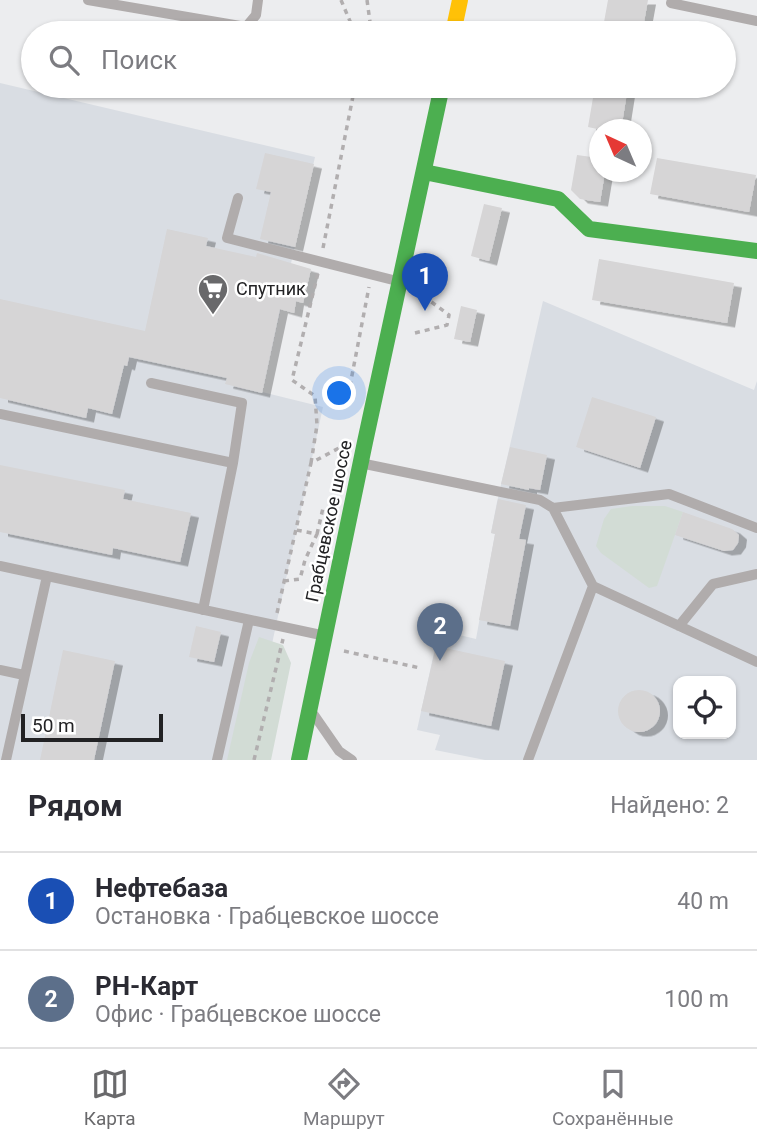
<!DOCTYPE html>
<html lang="ru">
<meta charset="utf-8">
<style>
:root{--surface:#fff;--page:#f2f2f3;--text:#2b2b33;--muted:#7c7c81;--line:#e1e1e2;--accent:#69696b}
body{margin:0;font-family:Roboto,sans-serif;background:var(--page);color:var(--text)}
.controls{position:absolute;right:21px;bottom:21px;display:grid;overflow:hidden;border-radius:14px;box-shadow:0 2px 5px #0004}
.controls button{width:63px;height:63px;display:grid;place-items:center;padding:0;border:0;border-bottom:2px solid var(--line);background:var(--surface);color:var(--text);font:35px sans-serif}
.compass{position:absolute;left:589px;top:119px;width:63px;height:63px;border-radius:50%;background:var(--surface);box-shadow:0 2px 5px #0004;rotate:316deg}
.scale{position:absolute;left:21px;bottom:18px;width:142px;box-sizing:border-box;padding-left:7px;border:4px solid #222224;border-top:0;font-size:19px;line-height:24px;white-space:nowrap;color:#222224;-webkit-text-stroke:5px #fff;paint-order:stroke}
.you{position:absolute;left:340px;top:394px;width:24px;height:24px;margin:-18px;border:5px solid #fff;border-radius:50%;background:#1a73e8;box-shadow:0 0 0 10px #1a73e833}
.badge{display:grid;place-items:center;width:46px;height:46px;border-radius:50%;background:var(--accent);color:#fff;font-size:23px;font-weight:700}
.pin{position:absolute;translate:-50% -58px;filter:drop-shadow(0 2px 4px #0008)}
.pin::after{content:'';position:absolute;top:37px;width:24px;height:21px;background:inherit;clip-path:polygon(0 0,100% 0,50% 100%)}
.list{margin:0;padding:0;list-style:none}
h2{display:flex;justify-content:space-between;align-items:center;height:91px;margin:0;padding:0 28px;font-size:30px}
h2 small{font-size:23px;font-weight:400;color:var(--muted)}
.list li{display:grid;grid-template-columns:46px 1fr auto;gap:21px;align-items:center;box-sizing:border-box;height:98px;padding:0 28px;border-top:2px solid var(--line)}
.list b{display:block;font-size:26px;white-space:nowrap}
.list p{margin:0;font-size:23px;white-space:nowrap;color:var(--muted)}
.list em{font-size:23px;font-style:normal;color:var(--muted)}
.icon{flex:none;width:38px;height:38px;fill:none;stroke:currentColor;stroke-width:2;stroke-linecap:round;stroke-linejoin:round}
.map{position:relative;flex:none;width:757px;height:760px;overflow:hidden}
.search{position:absolute;background:var(--surface);box-shadow:0 2px 5px #0004;left:21px;right:21px;top:21px;height:77px;display:flex;align-items:center;gap:18px;box-sizing:border-box;padding:0 24px;border-radius:38px;color:var(--muted);font-size:26px}
.sheet{height:287px;background:var(--surface)}
nav{display:flex;justify-content:space-around;align-items:center;box-sizing:border-box;height:98px;border-top:2px solid var(--line);background:var(--surface);font-size:19px;color:var(--muted)}
nav a{display:grid;justify-items:center;gap:4px}
nav .on{color:var(--accent)}
.map>svg:first-child{display:block}
.built{fill:#d9dde3;fill-rule:evenodd}
.green{fill:#d2dcd5}
.building{fill:#d6d5d6;filter:url(#shadow)}
.lines{fill:none;stroke-linecap:round;stroke-linejoin:round}
.path{stroke:#b1aeaf;stroke-width:3.5;stroke-dasharray:5 5;stroke-linecap:butt}
.lane{stroke:#b0acac;stroke-width:10}
.fast{stroke:#4caf50;stroke-width:16}
.slow{stroke:#ffc107;stroke-width:16}
.labels{text-anchor:middle;stroke-width:5;stroke-linejoin:round;paint-order:stroke}
.poi-label{font-size:18px;fill:#222224;stroke:#fff;text-anchor:start}
.street-label{font-size:18px;fill:#222224;stroke:#fff}
</style>
<div class="map">
<svg width="757" height="760" viewBox="0 0 757 760">
<defs>
<filter id="shadow"><feDropShadow dx="8" dy="4.5" stdDeviation="0" flood-color="#0004"/></filter>
</defs>
<rect width="100%" height="100%" fill="#ecedef"/>
<path class="built" d="M0,83L315,157L262,392L323,407L247,760H0Z
M543,301L754,390L757,381V760H485L435,750L440,735L417,730L439,630L476,639L495,534L491,533L497,502ZM678,681H731V734H678Z"/>
<path class="green" d="M632,506H665L683,512L657,586L649,588L601,553L596,546L604,519L611,509Z
M259,637L283,645L291,663L271,760H227L249,663Z"/>
<path class="building" d="M608,0H648L642,33H602Z
M595,86H628L621,130H602L588,127Z
M265,153L314,164L295,247L260,239L271,192L256,189Z
M577,155L599,158V172H605L600,202L580,199L571,190Z
M657,158L756,175L749,212L650,194Z
M484,204L502,208L489,261L471,256Z
M167,229L208,238L206,246L256,257L257,253L311,269L303,303L296,301L294,313L280,309L262,393L225,384L227,378L129,357L127,366L124,365L112,414L88,408L86,418L0,398V299L145,331Z
M599,259L734,283L727,323L592,300Z
M461,306L477,310L470,342L454,339Z
M592,397L656,417L640,468L576,447Z
M510,447L547,455L540,490L529,488V490L501,484Z
M0,465L125,490L123,499L191,513L180,562L113,548L112,555L0,532Z
M498,499L526,505L519,539L526,540L510,626L479,620L495,534L491,533Z
M683,512L732,529L739,535L738,543L733,550L724,551L675,535Z
M196,626L221,632L214,662L189,657Z
M436,646L505,661L491,726L421,711Z
M63,650L115,661L94,760H40Z
M618 711a21 21 0 1 1 42 0a21 21 0 1 1-42 0Z"/>
<g class="lines">
<path class="path" d="M341,0L355,33
M367,0L370,22L367,33
M267,24L293,29L309,26L338,33
M323,248L355,86
M415,333L447,325L449,315L422,295
M348,396L369,287
M311,463L317,425L315,396L292,380L318,273
M317,534L323,508
M284,581L300,579L305,560L317,534L296,530
M277,613L311,463L339,448
M344,651L420,668
M254,760L283,639"/>
<path class="lane" d="M88,0L246,27L256,15L258,0
M672,0L671,3L757,21
M238,198L227,238L397,281
M151,383L242,403L233,463L203,610
M0,414L233,463
M365,464L540,500L553,508L593,586L757,662
M553,508L669,494L757,528
M0,566L321,635
M679,626L713,584L757,574
M0,670L24,675
M314,715L339,751L352,760
M6,760L47,576
M217,760L249,620
M528,760L593,586"/>
<path class="fast" d="M424,172L558,199L589,229L757,251
M299,760L365,442L442,86"/>
<path class="slow" d="M453,33L460,0"/>
</g>
<defs>
<g id="supermarket-pin" transform="scale(1.575)"><path d="M0 17L-7.5 6A9.5 9.5 0 1 1 7.5 6Z" fill="#69696b" stroke="#fff"/><path d="M-6-5.5h2.5l.6 2H6L4.5 2H-2.5L-4.4-4H-6ZM-1.5 3.2a1.3 1.3 0 1 0 .1 0ZM3 3.2a1.3 1.3 0 1 0 .1 0Z" fill="#fff"/></g>
</defs>
<g fill-rule="evenodd">
<use href="#supermarket-pin" x="213" y="289"/>
</g>
<g class="labels">
<g class="poi-label">
<text x="236" y="295">Спутник</text>
</g>
<g class="street-label">
<text transform="translate(329 521) rotate(-78)" y="6">Грабцевское шоссе</text>
</g>
</g>
</svg>
<div class="controls">
<button><svg class="icon" aria-label="locate" viewBox="0 0 24 24"><circle cx="12" cy="12" r="6"/><path d="M12 2v4M12 18v4M2 12h4M18 12h4"/></svg></button>
</div>
<svg class="compass" viewBox="-18 -18 36 36"><path d="M0-13l5 13h-10z" fill="#e53935"/><path d="M0 13l5-13h-10z" fill="#7c7c81"/></svg>
<div class="scale">50 m</div>
<div class="you"></div>
<div class="pin badge" style="left:425px;top:311px;background:#1a4fb4">1</div>
<div class="pin badge" style="left:440px;top:661px;background:#5c6f8a">2</div>
<div class="search"><svg class="icon" aria-label="search" viewBox="0 0 24 24"><circle cx="10" cy="10" r="6"/><path d="M15 15l6 6"/></svg>Поиск</div>
</div>
<section class="sheet">
<h2>Рядом<small>Найдено: 2</small></h2>
<ul class="list">
<li><span class="badge" style="background:#1a4fb4">1</span><div><b>Нефтебаза</b><p>Остановка · Грабцевское шоссе</p></div><em>40 m</em></li>
<li><span class="badge" style="background:#5c6f8a">2</span><div><b>РН-Карт</b><p>Офис · Грабцевское шоссе</p></div><em>100 m</em></li>
</ul>
</section>
<nav>
<a class="on"><svg class="icon" aria-label="map" viewBox="0 0 24 24"><path d="M3 6l6-2 6 2 6-2v14l-6 2-6-2-6 2zM9 4v14M15 6v14"/></svg>Карта</a>
<a><svg class="icon" aria-label="directions" viewBox="0 0 24 24"><path d="M12 3l9 9-9 9-9-9zM9 14v-3h6M13 9l2 2-2 2"/></svg>Маршрут</a>
<a><svg class="icon" aria-label="saved" viewBox="0 0 24 24"><path d="M7 4h10v16l-5-4-5 4z"/></svg>Сохранённые</a>
</nav>
